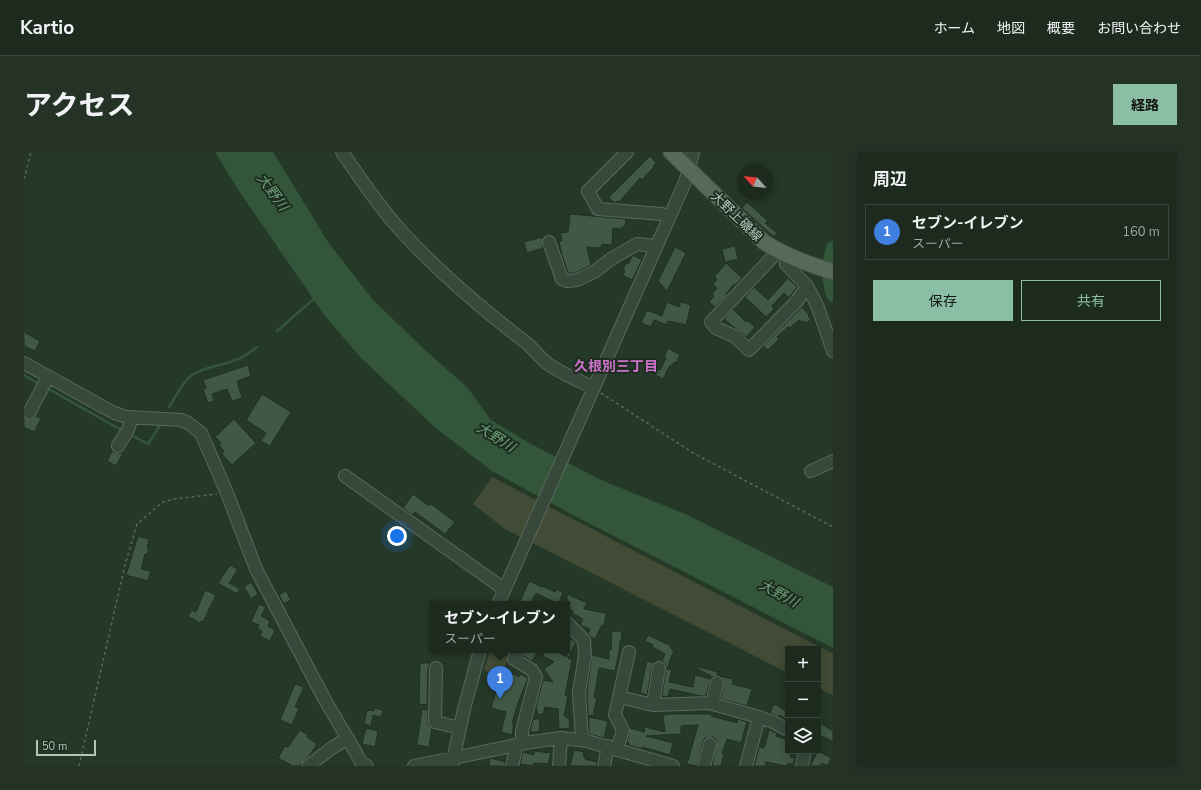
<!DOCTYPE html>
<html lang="ja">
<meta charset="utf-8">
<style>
:root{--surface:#1c2b1e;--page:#253327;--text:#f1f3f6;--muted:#a0a7a4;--line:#3a473c;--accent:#8abfa5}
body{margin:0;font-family:"Nunito Sans","Noto Sans JP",sans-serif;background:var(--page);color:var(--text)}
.controls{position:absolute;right:12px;bottom:12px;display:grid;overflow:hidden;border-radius:0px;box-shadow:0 2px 10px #0003}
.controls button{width:36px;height:36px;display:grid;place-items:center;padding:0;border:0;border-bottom:1px solid var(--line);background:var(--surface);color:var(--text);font:20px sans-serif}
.compass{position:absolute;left:713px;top:12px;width:36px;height:36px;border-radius:50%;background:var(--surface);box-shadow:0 2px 10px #0003;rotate:297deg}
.scale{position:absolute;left:12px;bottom:10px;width:60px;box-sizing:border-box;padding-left:4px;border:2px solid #b3c5b8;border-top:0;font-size:11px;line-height:14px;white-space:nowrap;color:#b3c5b8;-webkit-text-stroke:3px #1d2e21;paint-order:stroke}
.you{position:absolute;left:373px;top:384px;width:14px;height:14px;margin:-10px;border:3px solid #fff;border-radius:50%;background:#1a73e8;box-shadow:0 0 0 6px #1a73e833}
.badge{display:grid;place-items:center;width:26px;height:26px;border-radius:50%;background:var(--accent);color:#fff;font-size:13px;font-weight:700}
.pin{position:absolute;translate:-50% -33px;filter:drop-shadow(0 1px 2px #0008)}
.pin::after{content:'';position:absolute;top:21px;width:14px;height:12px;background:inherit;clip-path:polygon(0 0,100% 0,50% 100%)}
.popup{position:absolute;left:406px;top:449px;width:140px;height:52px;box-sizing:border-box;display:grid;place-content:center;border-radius:0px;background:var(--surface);filter:drop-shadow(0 1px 3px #0005);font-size:13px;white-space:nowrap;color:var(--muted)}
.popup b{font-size:15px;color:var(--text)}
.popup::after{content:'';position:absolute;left:50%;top:100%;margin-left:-8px;border:8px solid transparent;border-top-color:var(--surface)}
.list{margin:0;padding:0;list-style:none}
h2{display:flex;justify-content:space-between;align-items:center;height:52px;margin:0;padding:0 16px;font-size:17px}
h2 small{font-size:13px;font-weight:400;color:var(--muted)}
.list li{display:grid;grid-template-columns:26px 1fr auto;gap:12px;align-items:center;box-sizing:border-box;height:56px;margin:0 8px 8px;padding:0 8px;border:1px solid var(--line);border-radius:0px}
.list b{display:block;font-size:15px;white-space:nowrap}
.list p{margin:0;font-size:13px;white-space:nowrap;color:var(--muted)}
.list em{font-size:13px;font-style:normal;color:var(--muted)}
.actions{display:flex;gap:8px;padding:12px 16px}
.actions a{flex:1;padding:9px 0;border:1px solid var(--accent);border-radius:0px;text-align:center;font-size:14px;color:var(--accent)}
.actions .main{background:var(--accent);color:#111}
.icon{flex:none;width:22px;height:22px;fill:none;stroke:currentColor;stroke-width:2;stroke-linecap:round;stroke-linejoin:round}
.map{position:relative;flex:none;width:809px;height:614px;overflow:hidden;border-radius:0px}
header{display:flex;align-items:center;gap:24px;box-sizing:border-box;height:56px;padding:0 20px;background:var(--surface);border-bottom:1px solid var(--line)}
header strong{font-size:19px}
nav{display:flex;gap:22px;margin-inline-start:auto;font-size:14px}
.intro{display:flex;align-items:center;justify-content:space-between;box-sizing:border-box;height:96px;padding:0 24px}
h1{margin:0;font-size:28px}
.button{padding:10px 18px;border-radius:0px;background:var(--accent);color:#111;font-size:14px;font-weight:700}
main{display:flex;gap:24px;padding:0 24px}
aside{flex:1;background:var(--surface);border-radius:0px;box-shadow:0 2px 10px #0003}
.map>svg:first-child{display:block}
.green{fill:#414b35}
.water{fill:#33563a}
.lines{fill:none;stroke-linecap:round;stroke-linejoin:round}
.stream{stroke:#33563a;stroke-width:2.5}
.river{stroke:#33563a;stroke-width:14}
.building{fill:#415846;stroke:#1f3023}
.minor-casing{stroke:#586a5d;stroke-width:14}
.major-casing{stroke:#445548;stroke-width:17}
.path{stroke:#596755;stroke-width:1.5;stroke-dasharray:3 3;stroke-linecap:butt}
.minor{stroke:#38493c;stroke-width:12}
.major{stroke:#56695a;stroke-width:15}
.labels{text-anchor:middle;stroke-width:4;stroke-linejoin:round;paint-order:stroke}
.street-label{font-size:13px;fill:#b3c5b8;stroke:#1d2e21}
.water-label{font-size:14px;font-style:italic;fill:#70a179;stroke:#1d2e21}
.neighbourhood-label{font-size:14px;font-weight:bold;fill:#cc71c8;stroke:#1d2e21}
</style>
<header>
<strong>Kartio</strong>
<nav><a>ホーム</a><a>地図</a><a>概要</a><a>お問い合わせ</a></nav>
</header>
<div class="intro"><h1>アクセス</h1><a class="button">経路</a></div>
<main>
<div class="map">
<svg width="809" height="614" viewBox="0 0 809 614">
<rect width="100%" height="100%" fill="#253928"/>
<path class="green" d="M468,325L809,502V543L794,536V497H764V521L481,377L449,352Z
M466,498L485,506L475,526L460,518Z"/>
<path class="water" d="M191,0H249L304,90L349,148L402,199L443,235L467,268L507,292L577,328L661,362L809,435V496L547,362L468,319L413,277L337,206L301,164L215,39Z"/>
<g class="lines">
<path class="stream" d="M253,179L292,145
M0,223L15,232
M21,235L99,279
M145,255C152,245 158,230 168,223C180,215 196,214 209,209C219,206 225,201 233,195
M105,282L124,292L136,273"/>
<path class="river" d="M809,96C804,113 804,126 809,143"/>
</g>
<path class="building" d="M626,4L632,11L629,14L630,15L618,28L616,26L595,50L594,49L590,51L585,45Z
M723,50L744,69L741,71L753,81L750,85L718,56Z
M546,62L602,67L601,75H598V77L589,76L588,93L578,92L577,96L563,95L567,113L551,121H544L538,103L535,89H538L536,81L544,80Z
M518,85L519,96L503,101L500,90Z
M711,94L714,107L701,110L698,97Z
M651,95L662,101L643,139L634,129Z
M609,103L618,108L608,128L599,123L601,119L599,118L602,111L604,112Z
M702,111L718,126L711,133L710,132L702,142L703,143L691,155L685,150L690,144L688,142L693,136L689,132L693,127L690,125Z
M764,126L773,135L765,146L760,141L748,154L750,157L742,165L721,145L730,135L744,148Z
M643,150L655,155L657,150L667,153L662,173L644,169L643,173L630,168L627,175L617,171L623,158L638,164Z
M778,155L785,163L784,164L787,167L782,171L780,169L778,170L775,168L766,176L764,175L753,185L755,187L744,198L739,194Z
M709,157L722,170L723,168L731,175L722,185L700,167Z
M0,180L16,189L11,199L0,194Z
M644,196L656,203L652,211L650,210L648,214L646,213L639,227L628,221L631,216L636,218L642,206L640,205Z
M224,213L227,224L213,229L218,246L208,249L203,237L188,242L190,249L184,251L179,237L182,236L179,228Z
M238,242L267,260L246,294L237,289L242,281L222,268Z
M12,264L17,267L10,280L0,275V266L6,268Z
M210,267L232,291L208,313L198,302L200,299L195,293L197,291L191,285Z
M88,299L93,301H99L92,314L83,309Z
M389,342L405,354L407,352L431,370L421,382L391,360L389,363L379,356Z
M114,384L125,387L123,396H125L123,403L121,402L117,417L127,419L124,429L102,423Z
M206,413L214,417L205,431L216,437L213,442L194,431Z
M505,429L518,435L519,434L531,440L532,437L539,441L534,452L512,441L506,452H495Z
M227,430L234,442L227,447L220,435Z
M181,438L192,443L179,470L177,469L176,471L164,464L168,458L172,460Z
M262,439L267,448L260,452L255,443Z
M543,442L563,451L560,457L582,461L580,474L578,473L571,487L566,484L564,481L566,477L556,473L559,467L548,461L549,459L543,456Z
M235,452L242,455L237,464L246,469L244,474L251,478L246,489L236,484L238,479L233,476L235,473L227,470Z
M588,479H598L597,489H596L595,500L591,519L575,516L570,546H573L569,564L564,563L563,540L568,503L585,507V498H587Z
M624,483L647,494L646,496L650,498L643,517L648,518L645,530L669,535L671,523L687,527L682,544H677L646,537L644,545L638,544L642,517V513L638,509L641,502L628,495L629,493L621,489Z
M543,485L552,490L544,506L548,508L541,543L544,544L540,564H542V566H545L546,576L535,577L534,557L521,555L519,562L514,563L512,554L519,528L529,530L520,517L530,510L519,504L522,498H529L543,505Z
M503,498H509L513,500L508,509L500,504Z
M623,509L630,511L628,515L623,543L616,541Z
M396,511H406L404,516L403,553L395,552Z
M675,515L694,520L693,524L689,525L674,517Z
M481,518L495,525L496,522L504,526L493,554L488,572H490L488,583L477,580L482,560L467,556L475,530Z
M695,524L709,527L708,532L728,537L723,554L697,547L700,529L698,526Z
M271,532L280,535L271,555L275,556L268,573L256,568Z
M750,552L764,560V568L755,563V565L746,561Z
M351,556L359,558L357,565L349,563L347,574L340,572L343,558L350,559Z
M398,557L404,558V573L408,577L405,595L393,593Z
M647,562H687V564L713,571L714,567L723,570L717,591L703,587L698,602H700L697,614H688L693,590L691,586L688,585L681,586L679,590L673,614L663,612L674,573L657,574V582L622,584L649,591L646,603L618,595V597L605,593L606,592L603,591L606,576L620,580L621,575L641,580L639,563Z
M565,565L584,569L580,586L565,582Z
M509,567H516L515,580H506Z
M794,570L809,579V590L794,582Z
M342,576L354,579L351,595L338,592Z
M276,578L284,583L283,585L293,592L285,604L277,612L274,614H269L254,606L261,594L264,595Z
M745,578L753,581L752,584L764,588V599H768L766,605L771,606L769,613L764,611L763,614H762L742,610L741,614H730L735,595L740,596V594H741Z
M550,598L560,600L559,604L561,605V607L573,610V614H546Z
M510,599L527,601L524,612L510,611L509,614L496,612L499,600L510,603Z
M794,599L807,606L803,614L798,611L796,614H786Z
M466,606L481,610V614H465Z"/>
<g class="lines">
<g class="minor-casing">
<path id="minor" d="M318,0C337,27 357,58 380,82C416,121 458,157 500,189C509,196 515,205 524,212C537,221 555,229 570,236
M603,0L564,39L574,57L638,62L645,65
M525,90L538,127L543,129L553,128L570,120L587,107L613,92L632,94
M754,99L687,170L692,176L710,184L725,198L773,149L783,134
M765,104L762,112L783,134L793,153L809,199
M0,211L90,261L103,265L157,268L164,271L177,281L203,341L232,417L301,548L331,599L337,610L343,614
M5,261L24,225
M94,294L104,278L108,265
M787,319L809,309
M321,324L480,437
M474,452L661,30L665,18L669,0
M543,471L560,488L561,504L555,540L558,588
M495,498L490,507L508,518L512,525L498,579V592
M412,516L411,570L436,576
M595,545L629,553L685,551L735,565L749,570L764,578
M688,552L693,531
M629,553L635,516
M593,597L599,578L591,563L605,500
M428,613L440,557L456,498
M284,614L308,596L324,586
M390,614L507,590L537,586L563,589L649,614
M488,614L493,593
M535,614L537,586
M580,614L584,594
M680,614L686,592
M722,614L735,565
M778,614L781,599"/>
</g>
<g class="major-casing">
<path id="major" d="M647,0L740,90C761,104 785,112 809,120"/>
</g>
<path class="path" d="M0,27L7,0
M577,241L669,301L809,375
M55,614L101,413L113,372L139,350L150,347L193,342"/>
<use href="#minor" class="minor"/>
<use href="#major" class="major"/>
</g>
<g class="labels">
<g class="street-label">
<text transform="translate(713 64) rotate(44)" y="5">大野上磯線</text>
</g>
<g class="water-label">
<text transform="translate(249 40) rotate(54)" y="5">大野川</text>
<text transform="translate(472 285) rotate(32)" y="5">大野川</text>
<text transform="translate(755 441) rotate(28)" y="5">大野川</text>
</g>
<g class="neighbourhood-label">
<text x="592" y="219">久根別三丁目</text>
</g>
</g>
</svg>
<div class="controls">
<button>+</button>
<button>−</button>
<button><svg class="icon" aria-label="layers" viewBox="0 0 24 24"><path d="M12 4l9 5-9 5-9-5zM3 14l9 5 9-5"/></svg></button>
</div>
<svg class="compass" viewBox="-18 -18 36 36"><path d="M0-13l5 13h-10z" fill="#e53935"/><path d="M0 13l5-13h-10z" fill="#a0a7a4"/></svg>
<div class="scale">50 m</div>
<div class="you"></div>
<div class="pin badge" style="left:476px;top:547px;background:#3f7fe0">1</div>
<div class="popup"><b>セブン-イレブン</b>スーパー</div>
</div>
<aside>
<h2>周辺<small></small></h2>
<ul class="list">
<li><span class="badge" style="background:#3f7fe0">1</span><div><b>セブン-イレブン</b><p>スーパー</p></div><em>160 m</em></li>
</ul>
<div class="actions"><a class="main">保存</a><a>共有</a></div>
</aside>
</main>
